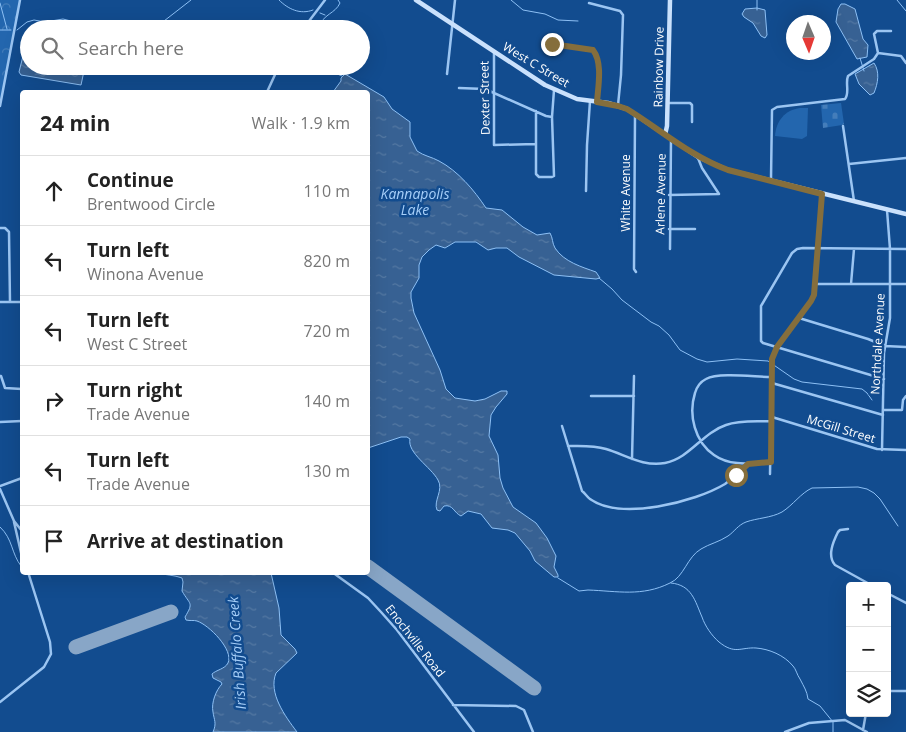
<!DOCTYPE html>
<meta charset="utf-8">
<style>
:root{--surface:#fff;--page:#f6f6f6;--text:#222;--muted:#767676;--line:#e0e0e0}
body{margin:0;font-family:"Open Sans",sans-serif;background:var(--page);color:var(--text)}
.controls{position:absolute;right:15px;bottom:15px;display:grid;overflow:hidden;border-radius:5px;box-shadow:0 5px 20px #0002}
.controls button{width:45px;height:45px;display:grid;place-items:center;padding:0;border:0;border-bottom:1px solid var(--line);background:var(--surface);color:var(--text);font:25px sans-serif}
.compass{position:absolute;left:786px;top:15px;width:45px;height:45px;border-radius:50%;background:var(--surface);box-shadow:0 5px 20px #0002;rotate:178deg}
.stop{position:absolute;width:15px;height:15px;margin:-11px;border:4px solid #856e3c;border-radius:50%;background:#fff}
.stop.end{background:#856e3c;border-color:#fff;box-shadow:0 1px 5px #0008}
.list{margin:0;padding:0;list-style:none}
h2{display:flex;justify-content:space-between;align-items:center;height:65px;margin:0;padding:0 20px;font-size:21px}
h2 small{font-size:16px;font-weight:400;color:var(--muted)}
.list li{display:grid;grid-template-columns:32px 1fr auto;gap:15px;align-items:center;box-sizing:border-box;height:70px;padding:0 20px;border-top:1px solid var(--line)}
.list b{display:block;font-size:19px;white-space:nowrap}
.list p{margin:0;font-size:16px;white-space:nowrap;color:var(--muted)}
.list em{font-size:16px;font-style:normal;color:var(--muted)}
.icon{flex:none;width:28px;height:28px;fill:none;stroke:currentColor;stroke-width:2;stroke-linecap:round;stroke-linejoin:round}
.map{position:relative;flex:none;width:906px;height:732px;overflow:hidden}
.search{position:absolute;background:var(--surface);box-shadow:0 5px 20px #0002;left:20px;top:20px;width:350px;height:55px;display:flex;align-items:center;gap:12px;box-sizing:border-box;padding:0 18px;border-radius:28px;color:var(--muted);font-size:19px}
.panel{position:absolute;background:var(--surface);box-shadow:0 5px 20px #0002;left:20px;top:90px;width:350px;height:485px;border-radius:5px}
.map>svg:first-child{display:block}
.forest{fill:url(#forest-crowns)}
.cemetery{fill:url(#cemetery-stones)}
.pitch{fill:#2366ae}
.water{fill:url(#water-ripples);stroke:#8dc0f5}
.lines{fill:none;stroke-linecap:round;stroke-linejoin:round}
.stream{stroke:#8dc0f5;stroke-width:1}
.runway{stroke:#88a6c7;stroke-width:15}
.street{stroke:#9bc5f2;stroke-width:2.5}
.secondary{stroke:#cae1fc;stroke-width:4.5}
.route{stroke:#856e3c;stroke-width:6}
.labels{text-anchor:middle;stroke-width:5;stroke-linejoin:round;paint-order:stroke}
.street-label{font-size:12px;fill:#fff;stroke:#124c8f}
.water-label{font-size:14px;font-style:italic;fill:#a7cff9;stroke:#124c8f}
</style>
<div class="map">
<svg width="906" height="732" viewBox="0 0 906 732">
<defs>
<pattern id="forest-crowns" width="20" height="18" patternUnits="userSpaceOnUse" patternTransform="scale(1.25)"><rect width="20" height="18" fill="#2366ae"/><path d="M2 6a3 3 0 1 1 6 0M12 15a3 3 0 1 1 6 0" fill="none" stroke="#447dba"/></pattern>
<pattern id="cemetery-stones" width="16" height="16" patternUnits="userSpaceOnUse" patternTransform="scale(1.25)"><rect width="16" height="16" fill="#2366ae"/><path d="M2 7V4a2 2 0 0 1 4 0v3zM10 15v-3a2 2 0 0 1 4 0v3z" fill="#447dba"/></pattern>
<pattern id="water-ripples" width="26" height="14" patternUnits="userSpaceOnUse" patternTransform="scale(1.25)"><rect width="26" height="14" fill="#376193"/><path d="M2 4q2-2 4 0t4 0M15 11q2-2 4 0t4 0" fill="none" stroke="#5579a3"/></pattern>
</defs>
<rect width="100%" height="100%" fill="#124c8f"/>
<path class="forest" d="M0,0H20L0,106Z"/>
<path class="cemetery" d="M841,103L844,124L842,125L823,128L821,105Z"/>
<path class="pitch" d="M800,108H808L807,136L802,139L775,136C776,121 785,110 800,108Z"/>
<path class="water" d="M841,4H845L855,9L863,39L868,45L867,57L857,59L836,22L838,9Z
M757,8L765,10L767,35L765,38L761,36L753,23L744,17L742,14L745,9Z
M23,56L29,57V66H75L83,68L84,71L81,85L21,75L19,72Z
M874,63C880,72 878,83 874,93L870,95L859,84L855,74Z
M345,74L384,97L392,109L410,122V137L417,151C424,156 432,157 439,161C458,171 474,190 486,208L502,210L523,227L537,235L550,233C553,238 552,243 555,248C564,262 582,267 596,272L600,278L596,279L554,275L519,257L507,248H496L488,250L476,242H455L445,248L436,245L429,250L422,257L419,265V278L411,292V298L414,313L440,370L446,389L455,398L475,401L485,399L501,391H507V394L496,407L491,415L489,436L498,455L500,478L503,488L513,507L536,523L547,538L556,556L554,567L558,575V577H554L535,561L530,551L515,533L508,530L492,528L481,514L468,511L461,516C454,513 453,504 444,506L440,511L437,510C433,501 444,490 438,480C431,467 407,453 410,439L407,437H401L368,448V92H333L341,81V78Z
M157,573H271L279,608L281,635L295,649L297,653L276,673C268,693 285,716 297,732H213C217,723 214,720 213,712C211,703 216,690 222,684L221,682L213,678L212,674C216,670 225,669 228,663C234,650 209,625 197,621C194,620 190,621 186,620L185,617C194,602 190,605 182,591L183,582L182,578C174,575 166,575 157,573Z"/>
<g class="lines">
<path class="stream" d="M279,0C288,9 300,15 313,10
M511,0L523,10L545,14L558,20L578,21
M897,0L906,11
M0,3L7,29
M757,10V0
M320,13L325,15
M149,29L164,21L191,0
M317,29C324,13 335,14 340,3L338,0
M0,30H11
M17,30L27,22L34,20L45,22L63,19L75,22L78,29
M860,58L864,71
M318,66L342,76
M599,278L612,289L622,300L651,322L659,326L669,335L680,350L697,359L707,362L737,359L768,361L794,379L802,382L862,389L867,393L872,400
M0,527C13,539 11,553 21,566
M558,578L579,591L588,590C617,591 642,597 670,583C684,577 687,557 701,549C709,544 719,542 728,536C734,532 738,525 746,522C757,518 771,518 782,512C793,505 801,493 812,488L858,487L867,489L874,493L880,499L898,526
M671,583C692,585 695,601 702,617C705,626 712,636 719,642C735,655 741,647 756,648C769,649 784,655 793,666C796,669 797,675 800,679C804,687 807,691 808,699L820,706L833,722V732"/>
<path class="runway" d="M368,567L534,688
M76,647L171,612"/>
<path class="street" d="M589,3L620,11L623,15L621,75L618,105
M303,29L325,0
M551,44L593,50C603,63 598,87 597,102
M494,53V145L535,144
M878,53L874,34L877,31H891
M878,53L901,56L906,63
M447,74L455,0
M459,88L485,89L546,116L552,117
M267,92L279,66
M668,103H690L692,105V122
M0,106L20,0
M536,111V174L539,177H552L554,176L552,117L554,90
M635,116L634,269L636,272
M843,126L854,201
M849,164L906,158
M771,179L772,110L777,107L845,99C850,93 845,83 848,76L874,59L878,53
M586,191L587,145L590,101
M669,195L719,194L702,168L698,158
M0,228H5L9,232L10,302
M669,229H695
M670,249L671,139
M815,284H906
M851,284L854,249
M0,302H22
M799,318L868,339L885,346L906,347
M0,376H1L5,388L22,389
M884,379L763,343L761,341V306L792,253L797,249L803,248L906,249
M772,383L883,415
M591,396H634
M883,410H902L903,400L906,396
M772,417L877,449L906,450
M0,422L22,421
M562,426L582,491C585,493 587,497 590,499C621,521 695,502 725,484C733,478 741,471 748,463
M568,446C581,446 593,445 606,449C626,455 643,467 665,463C690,458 702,433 726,425C740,420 757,422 771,421
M882,450L884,353L890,318V249L887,210
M632,459L634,376
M771,462C752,463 731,467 714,455C695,442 688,415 695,393C697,386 700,382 706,379C719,372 755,377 771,377
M770,474L772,359L777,347L811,301L814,295L822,194
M0,486L22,478
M0,489L14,521L22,531
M14,522L22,557
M848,529L840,530L838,532C833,542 827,556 835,565L873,586
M332,572L368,598L381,612L397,630L474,732
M887,593L906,603
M887,691H906
M0,702L44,667L51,654L50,642L28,572
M453,705L516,706L524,710L533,732
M863,730L866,713
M785,732L809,723L845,720L867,732"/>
<path class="secondary" d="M416,0L545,85L577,99L608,103L627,109L698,157L728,170L906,214
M665,135L667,126L670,0"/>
</g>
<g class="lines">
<path class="route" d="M552,44L593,50C603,63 598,87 597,102L618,106L627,109C661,130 690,156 728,170L822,194L814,295L811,301L777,347L772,359L771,462L748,464L736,475"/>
</g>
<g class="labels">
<g class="street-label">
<text transform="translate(536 65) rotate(31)" y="4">West C Street</text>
<text transform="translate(659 67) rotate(-89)" y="4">Rainbow Drive</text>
<text transform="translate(485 98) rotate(-91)" y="4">Dexter Street</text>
<text transform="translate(626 193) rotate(-90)" y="4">White Avenue</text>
<text transform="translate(661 194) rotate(-89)" y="4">Arlene Avenue</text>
<text transform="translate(878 344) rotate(-87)" y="4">Northdale Avenue</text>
<text transform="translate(841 429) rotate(17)" y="4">McGill Street</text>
<text transform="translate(415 641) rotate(52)" y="4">Enochville Road</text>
</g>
<g class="water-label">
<text x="415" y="199">Kannapolis<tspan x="415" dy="16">Lake</tspan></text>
<text transform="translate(237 653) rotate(-94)" y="5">Irish Buffalo Creek</text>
</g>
</g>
</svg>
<div class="controls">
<button>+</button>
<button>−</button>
<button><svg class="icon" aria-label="layers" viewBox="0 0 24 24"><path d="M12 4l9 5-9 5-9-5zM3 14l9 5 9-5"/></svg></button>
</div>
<svg class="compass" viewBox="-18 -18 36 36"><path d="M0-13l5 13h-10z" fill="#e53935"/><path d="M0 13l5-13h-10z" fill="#767676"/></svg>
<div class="stop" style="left:736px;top:475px"></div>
<div class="stop end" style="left:552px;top:44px"></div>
<div class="search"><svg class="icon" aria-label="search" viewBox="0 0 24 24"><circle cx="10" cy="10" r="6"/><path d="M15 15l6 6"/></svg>Search here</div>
<section class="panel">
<h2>24 min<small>Walk · 1.9 km</small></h2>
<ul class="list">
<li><svg class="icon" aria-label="ahead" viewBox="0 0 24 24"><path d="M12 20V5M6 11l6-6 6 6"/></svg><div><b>Continue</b><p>Brentwood Circle</p></div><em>110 m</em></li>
<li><svg class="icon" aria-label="left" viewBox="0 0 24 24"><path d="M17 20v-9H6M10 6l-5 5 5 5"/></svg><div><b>Turn left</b><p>Winona Avenue</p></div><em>820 m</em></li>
<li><svg class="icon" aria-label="left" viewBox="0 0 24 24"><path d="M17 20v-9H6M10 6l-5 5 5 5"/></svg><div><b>Turn left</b><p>West C Street</p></div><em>720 m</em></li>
<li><svg class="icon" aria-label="right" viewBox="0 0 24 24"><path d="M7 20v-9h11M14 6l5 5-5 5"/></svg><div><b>Turn right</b><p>Trade Avenue</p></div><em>140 m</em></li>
<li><svg class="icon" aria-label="left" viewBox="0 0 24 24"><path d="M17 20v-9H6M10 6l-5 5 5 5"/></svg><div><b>Turn left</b><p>Trade Avenue</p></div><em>130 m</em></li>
<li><svg class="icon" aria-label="arrive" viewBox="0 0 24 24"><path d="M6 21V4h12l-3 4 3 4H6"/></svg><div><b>Arrive at destination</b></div></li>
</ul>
</section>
</div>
